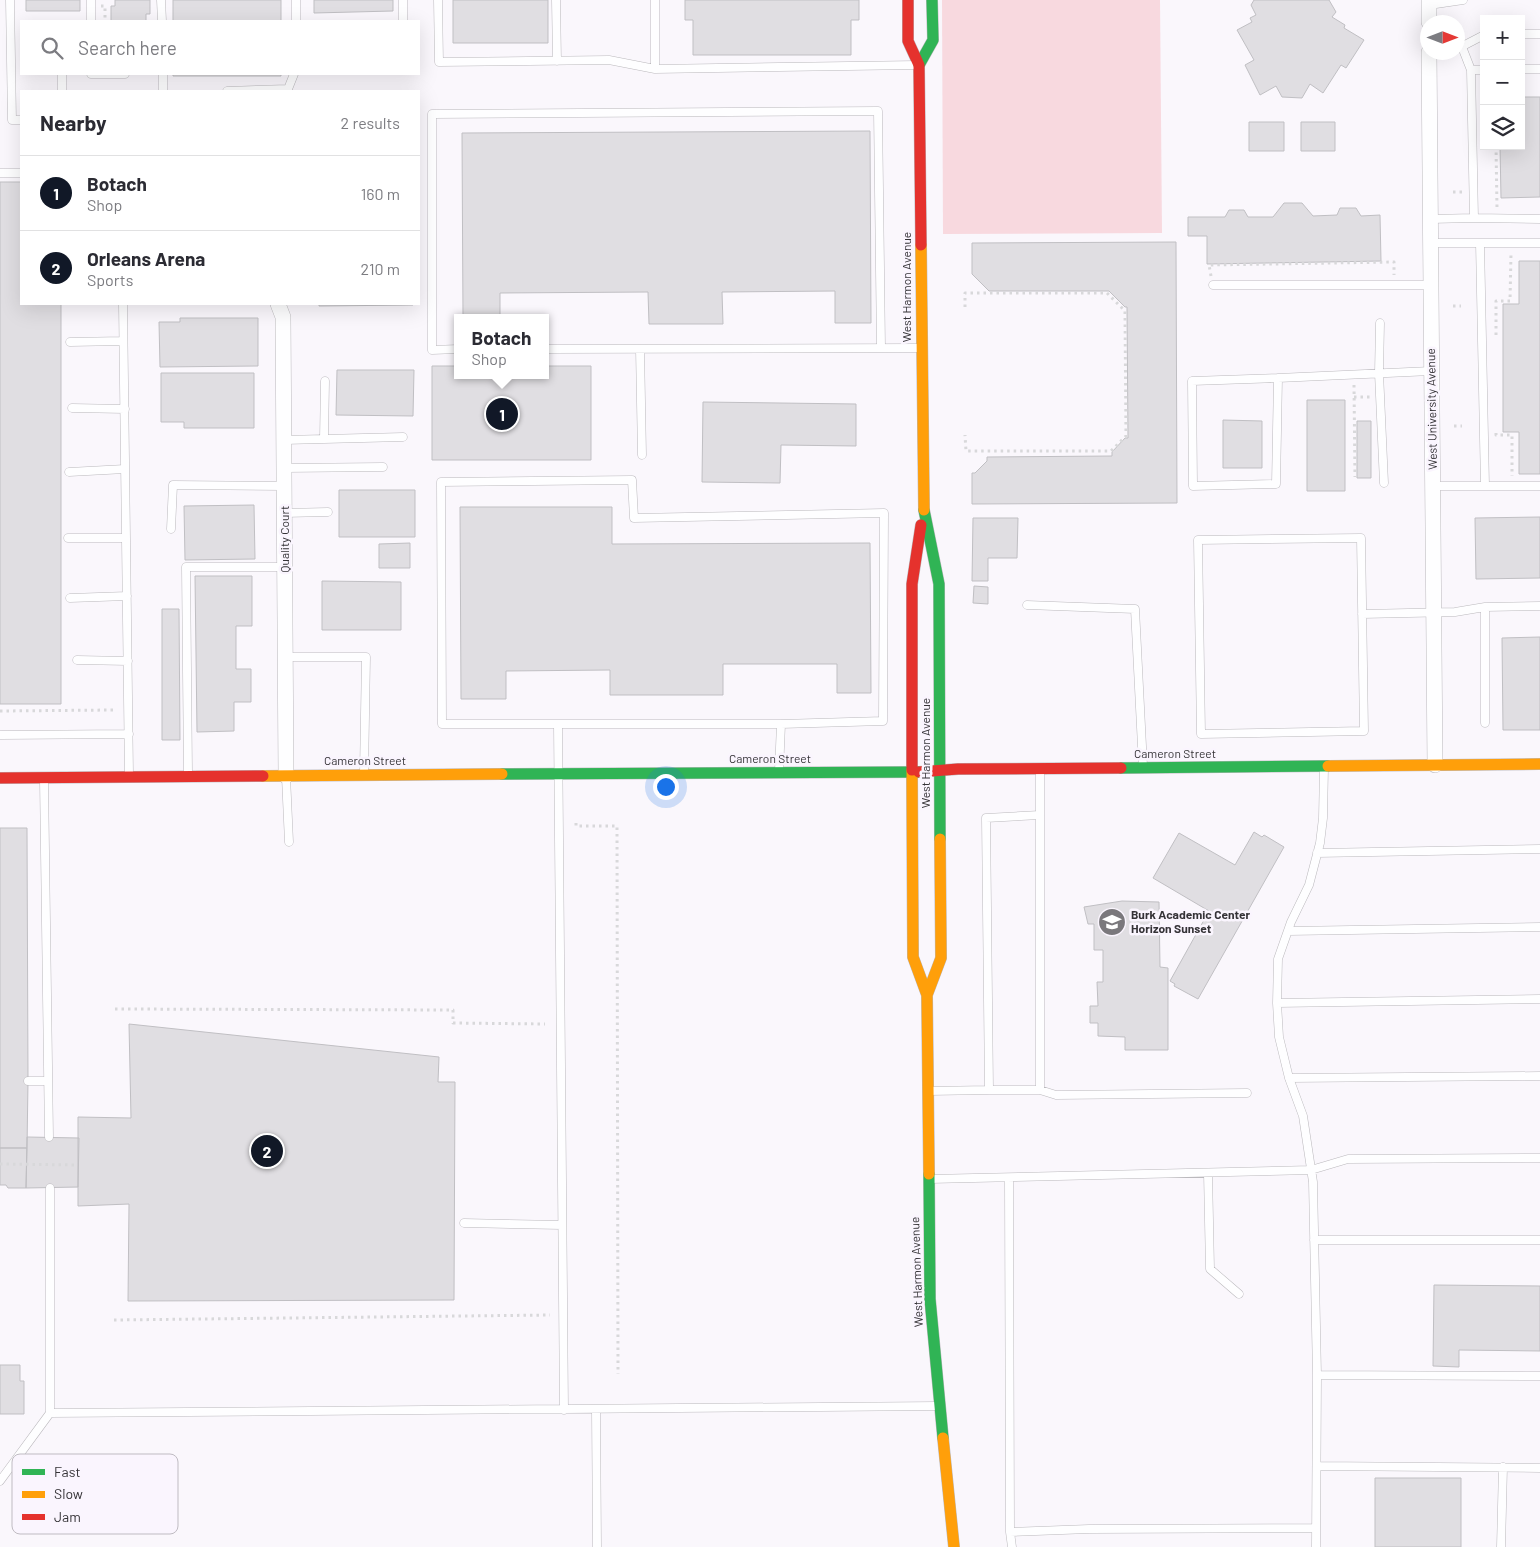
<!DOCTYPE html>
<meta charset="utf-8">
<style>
:root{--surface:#fff;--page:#f2f2f3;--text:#2b2b33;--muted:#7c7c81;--line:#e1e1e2;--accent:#111827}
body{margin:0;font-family:Barlow,sans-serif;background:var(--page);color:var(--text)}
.controls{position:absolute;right:15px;top:15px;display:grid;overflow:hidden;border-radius:0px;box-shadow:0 5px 20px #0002}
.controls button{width:45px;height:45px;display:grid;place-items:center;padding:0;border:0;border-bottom:1px solid var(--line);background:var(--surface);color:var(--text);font:25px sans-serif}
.compass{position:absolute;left:1420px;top:15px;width:45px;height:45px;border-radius:50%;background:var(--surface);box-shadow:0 5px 20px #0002;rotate:90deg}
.you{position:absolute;left:665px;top:786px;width:18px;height:18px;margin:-12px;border:4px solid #fff;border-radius:50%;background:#1a73e8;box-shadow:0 0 0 8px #1a73e833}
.badge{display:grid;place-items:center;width:32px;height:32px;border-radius:50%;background:var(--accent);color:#fff;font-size:16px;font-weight:700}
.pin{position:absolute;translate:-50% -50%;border:2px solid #fff;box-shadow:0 1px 5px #0006}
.popup{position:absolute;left:454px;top:314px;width:95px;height:65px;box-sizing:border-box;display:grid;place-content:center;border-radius:0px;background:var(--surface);filter:drop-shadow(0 1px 4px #0005);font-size:16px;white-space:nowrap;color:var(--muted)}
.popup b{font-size:19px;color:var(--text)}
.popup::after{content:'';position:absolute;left:50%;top:100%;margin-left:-10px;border:10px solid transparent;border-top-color:var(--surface)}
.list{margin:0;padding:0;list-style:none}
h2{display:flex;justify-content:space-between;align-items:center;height:65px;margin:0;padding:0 20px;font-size:21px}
h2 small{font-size:16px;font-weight:400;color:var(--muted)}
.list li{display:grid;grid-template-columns:32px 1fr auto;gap:15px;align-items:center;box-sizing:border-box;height:75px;padding:0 20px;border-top:1px solid var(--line)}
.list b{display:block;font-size:19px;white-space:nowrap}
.list p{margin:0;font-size:16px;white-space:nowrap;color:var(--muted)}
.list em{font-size:16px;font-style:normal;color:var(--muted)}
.icon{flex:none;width:28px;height:28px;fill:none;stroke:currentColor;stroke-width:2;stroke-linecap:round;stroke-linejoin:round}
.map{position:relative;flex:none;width:1540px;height:1547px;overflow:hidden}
.search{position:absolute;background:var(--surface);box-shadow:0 5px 20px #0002;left:20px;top:20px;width:400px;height:55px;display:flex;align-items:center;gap:12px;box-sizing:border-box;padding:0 18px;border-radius:0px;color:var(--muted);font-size:19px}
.panel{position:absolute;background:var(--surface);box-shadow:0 5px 20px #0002;left:20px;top:90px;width:400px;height:215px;border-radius:0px}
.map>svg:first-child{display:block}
.green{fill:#f8d9df}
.building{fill:#e0dee2;stroke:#c0bfc3}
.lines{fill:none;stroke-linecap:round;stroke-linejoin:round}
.lane-casing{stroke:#bbb9bd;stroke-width:9}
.street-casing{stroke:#bbb9bd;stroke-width:16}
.fast-casing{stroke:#bbb9bd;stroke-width:12}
.slow-casing{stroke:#bbb9bd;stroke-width:12}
.jam-casing{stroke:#bbb9bd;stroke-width:12}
.path{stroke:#d8d8da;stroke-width:3;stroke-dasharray:2.5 4;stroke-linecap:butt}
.lane{stroke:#fefeff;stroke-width:8}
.street{stroke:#fefeff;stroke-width:15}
.fast{stroke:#30b455;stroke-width:11}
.slow{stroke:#ff9f0a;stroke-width:11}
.jam{stroke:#e5322d;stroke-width:11}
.path-bridge{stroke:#d8d8da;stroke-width:3;stroke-dasharray:2.5 4;stroke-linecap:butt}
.labels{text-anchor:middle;stroke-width:5;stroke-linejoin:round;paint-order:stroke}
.street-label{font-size:12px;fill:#353337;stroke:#faf5fe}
.poi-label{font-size:12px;font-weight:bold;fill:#353337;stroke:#faf5fe;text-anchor:start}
.key{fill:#faf5fe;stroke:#bfbbc2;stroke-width:1}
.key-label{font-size:14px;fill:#353337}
</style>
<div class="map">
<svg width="1540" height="1547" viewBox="0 0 1540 1547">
<rect width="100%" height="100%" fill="#faf7fc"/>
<path class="green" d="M942,0H1160L1162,233L943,234Z"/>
<path class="building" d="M26,0H80V11H26Z
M115,0H150V14H146V21H111V6H115Z
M173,0H281V21H173Z
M314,0H393V11L314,13Z
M453,0H548V43H453Z
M685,0H859V20H851V55H693V20H685Z
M1254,0H1329L1336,12L1332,17L1345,25L1344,28L1364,40L1346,68L1341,65L1323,93L1310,84L1302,98L1282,97L1276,86L1260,95L1245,65L1254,60L1237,30L1252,22L1250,18L1256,15L1251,5Z
M173,74H281V76H173Z
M1521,97H1540V197L1501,198L1500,146H1521Z
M1249,122H1284V151H1249Z
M1301,122H1335V151H1301Z
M870,131L871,323H835V291L722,292L723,324H649L648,292L500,293V318H463L462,133Z
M0,182H21V304H61V704H0Z
M1284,203H1302L1313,216L1337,215L1340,208H1356L1361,216L1380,215L1381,261L1207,264V236H1188V217H1225L1229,210H1244L1248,217H1273Z
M1176,242L1177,503L972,504V473H975L987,461V457L1112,456V452L1125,438H1128L1127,307H1125L1109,291H989L972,274V243Z
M1519,261H1540V474H1519V432H1503V304H1519Z
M319,304H413V305L319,306Z
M180,318H258V366L160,367L159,322H180Z
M432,366H458V375H546V366H591V460H432Z
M337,370H414L413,416L336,415Z
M161,373H254V428H184V422H161Z
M1307,400H1345V491H1307Z
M703,402L856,404V446L781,445L780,483L702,482Z
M1223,420L1262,421V468H1223Z
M1357,421H1371V478H1357Z
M339,490H415V537H339Z
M254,505L255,559L185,560L184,506Z
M460,507H612V544L870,543L871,693H837V664H723V695H610V670L506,671V699H461Z
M1540,517V578L1476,579L1475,518Z
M973,518H1018L1017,558H988V581H972Z
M410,543V568H379V544Z
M195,576H252V626H236V669H251V702H234V731L197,732Z
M322,581L401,582V630H322Z
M974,586L988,587V604L973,603Z
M162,609H179L180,740H162Z
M1540,637V730H1503L1502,638Z
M0,828H27L28,1081L27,1148H0Z
M1254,832L1262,837L1264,835L1284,847L1198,999L1174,986L1175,984L1170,981L1209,911L1153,878L1179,833L1235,865Z
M1122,901L1159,902L1160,967L1168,968V1050H1125V1037L1098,1036V1023H1090V1006H1098L1097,982H1103V950H1094V924H1088L1084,907Z
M129,1024L439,1057L438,1082H455L454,1300L128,1301L129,1204L78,1206V1117L131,1118Z
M27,1137L79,1138L78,1187L26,1188Z
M0,1148H27L26,1188H8L6,1185H0Z
M1434,1285L1540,1286V1351L1459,1350V1367L1433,1366Z
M0,1365H20V1381H24V1414H0Z
M1375,1478H1461V1547H1375Z"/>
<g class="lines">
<g class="lane-casing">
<path id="lane" d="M10,0L12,120H21
M91,0V21
M161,0L162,21
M296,0V21
M403,0V21
M438,0L439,62L609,60L655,69L917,65
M556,0L557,61
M1429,5L1463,0
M1521,34H1540
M1459,48L1484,35
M655,69V0
M1521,69H1540
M1471,70H1484
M62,74V91
M91,74H125
M163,74V91
M227,91L288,89L294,74
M0,173H21
M1474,218L1540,219
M1430,219L1474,218L1471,70L1462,47
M1430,243H1540
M1480,243L1485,486
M1213,285H1431
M123,304L129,775
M1380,323L1379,373L1384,483
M70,342L123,341
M458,349L432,350V114L878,111L881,348
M546,349L920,348
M640,349L642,455
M1278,378L1192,381L1193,486L1276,484L1278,378L1431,371
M72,408L125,409
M324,439L325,381
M284,440L403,437
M284,468L383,467
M69,472L125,469
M1432,486H1540
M284,513L328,512
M171,529L173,485L284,486
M68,538H126
M1361,538L1364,731L1201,734L1198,540Z
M70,598L127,596
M1027,605L1135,609L1143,766
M1485,607V723
M1362,614L1455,612L1485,607L1540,606
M285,657H366L364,773
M77,660L128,661
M558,724L564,1410
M0,735L129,734
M1040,770V1090H989L986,818L1040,815
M779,771L781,724L883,721L884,513L634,518L632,480L441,482L442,724H781
M188,773L186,567H285
M286,777L289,842
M44,780L49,1137
M1317,853L1540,849
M1288,931L1540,927
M1277,1003L1540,999
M1289,1078L1540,1076
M28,1081H48
M1040,1090L1056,1095L1247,1093
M929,1091L989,1090
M1208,1173L1210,1269L1239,1294
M1009,1178L1010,1532L1012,1547
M930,1179L1311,1170L1348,1159L1540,1158
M464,1223L562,1225
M1314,1240H1540
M1317,1375L1540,1376
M596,1409L597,1547
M50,1413L938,1406
M1317,1466L1540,1468
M0,1481L50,1413V1188
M1010,1532L1089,1529L1316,1528
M1316,1547L1317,1375L1313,1182L1303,1116L1289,1078L1279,1037L1277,1003L1278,959L1291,922L1309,885L1320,843L1323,818L1324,768
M1501,1547L1503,1467"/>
</g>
<g class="street-casing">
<path id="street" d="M1429,0V22
M1429,52L1435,765
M278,304L283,317L286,776"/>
</g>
<g class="fast-casing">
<path id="fast" d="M919,65L933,40L932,0
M924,510L939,584L940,839
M1121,768L1328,766
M502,774L919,772
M929,1174L930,1299L943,1438"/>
</g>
<g class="slow-casing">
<path id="slow" d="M921,245L924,510
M1328,766L1540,764
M912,770L913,957L927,995
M263,776L502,774
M929,1174L927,995L941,958L940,839
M943,1438L954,1547"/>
</g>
<g class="jam-casing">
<path id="jam" d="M908,0V41L919,65L921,245
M912,770V584L921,525
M919,772L958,769L1121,768
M0,778L263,776"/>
</g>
<path class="path" d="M101,6H105V21
M1496,146L1497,208
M1453,192H1462
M1211,276L1209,265L1394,262V275
M1453,306H1461
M965,307V293H1107L1125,311L1126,436L1111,451H966L965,435
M1496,335V301H1510L1511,253
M1354,385L1355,477
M1354,397H1370
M1454,426H1462
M1496,433V435H1512V476
M0,711L114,710
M576,823V826H617L618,1374
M115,1009L453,1010V1023L545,1024
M114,1320L550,1315"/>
<use href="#lane" class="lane"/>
<use href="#street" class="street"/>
<use href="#fast" class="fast"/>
<use href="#slow" class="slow"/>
<use href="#jam" class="jam"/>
<path class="path-bridge" d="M0,1164L78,1165"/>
</g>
<defs>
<g id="school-disc" transform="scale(1.4375)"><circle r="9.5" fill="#7a787c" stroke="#faf5fe"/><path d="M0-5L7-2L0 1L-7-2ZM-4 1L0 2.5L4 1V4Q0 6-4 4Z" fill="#fff"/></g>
</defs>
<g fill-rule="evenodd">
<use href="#school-disc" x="1112" y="922"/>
</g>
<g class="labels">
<g class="street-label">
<text transform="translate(907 287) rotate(-90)" y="4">West Harmon Avenue</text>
<text transform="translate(1432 409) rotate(-91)" y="4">West University Avenue</text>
<text transform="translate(285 539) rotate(-90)" y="4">Quality Court</text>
<text transform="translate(926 753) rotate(-90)" y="4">West Harmon Avenue</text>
<text x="1175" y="758">Cameron Street</text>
<text x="770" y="763">Cameron Street</text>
<text x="365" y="765">Cameron Street</text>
<text transform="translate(917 1272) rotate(-92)" y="4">West Harmon Avenue</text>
</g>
<g class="poi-label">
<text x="1131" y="919">Burk Academic Center<tspan x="1131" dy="14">Horizon Sunset</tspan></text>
</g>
</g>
<rect x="12" y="1454" width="166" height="80" rx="8" class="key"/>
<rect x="22" y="1469" width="23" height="6" fill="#30b455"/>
<rect x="22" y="1491" width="23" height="7" fill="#ff9f0a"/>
<rect x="22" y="1514" width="23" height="6" fill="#e5322d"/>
<g class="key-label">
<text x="54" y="1477">Fast</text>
<text x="54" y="1499">Slow</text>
<text x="54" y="1522">Jam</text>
</g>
</svg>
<div class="controls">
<button>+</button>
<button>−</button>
<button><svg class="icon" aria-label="layers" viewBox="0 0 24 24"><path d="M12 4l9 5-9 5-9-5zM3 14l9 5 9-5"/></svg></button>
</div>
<svg class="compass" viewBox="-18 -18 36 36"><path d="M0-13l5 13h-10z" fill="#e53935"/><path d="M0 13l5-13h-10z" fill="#7c7c81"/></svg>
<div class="you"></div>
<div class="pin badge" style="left:502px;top:414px">1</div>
<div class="popup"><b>Botach</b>Shop</div>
<div class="pin badge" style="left:267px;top:1151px">2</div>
<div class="search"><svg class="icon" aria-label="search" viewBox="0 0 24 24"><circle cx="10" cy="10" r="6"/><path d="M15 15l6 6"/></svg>Search here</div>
<section class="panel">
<h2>Nearby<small>2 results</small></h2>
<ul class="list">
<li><span class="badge">1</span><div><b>Botach</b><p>Shop</p></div><em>160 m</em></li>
<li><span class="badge">2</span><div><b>Orleans Arena</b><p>Sports</p></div><em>210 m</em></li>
</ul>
</section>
</div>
